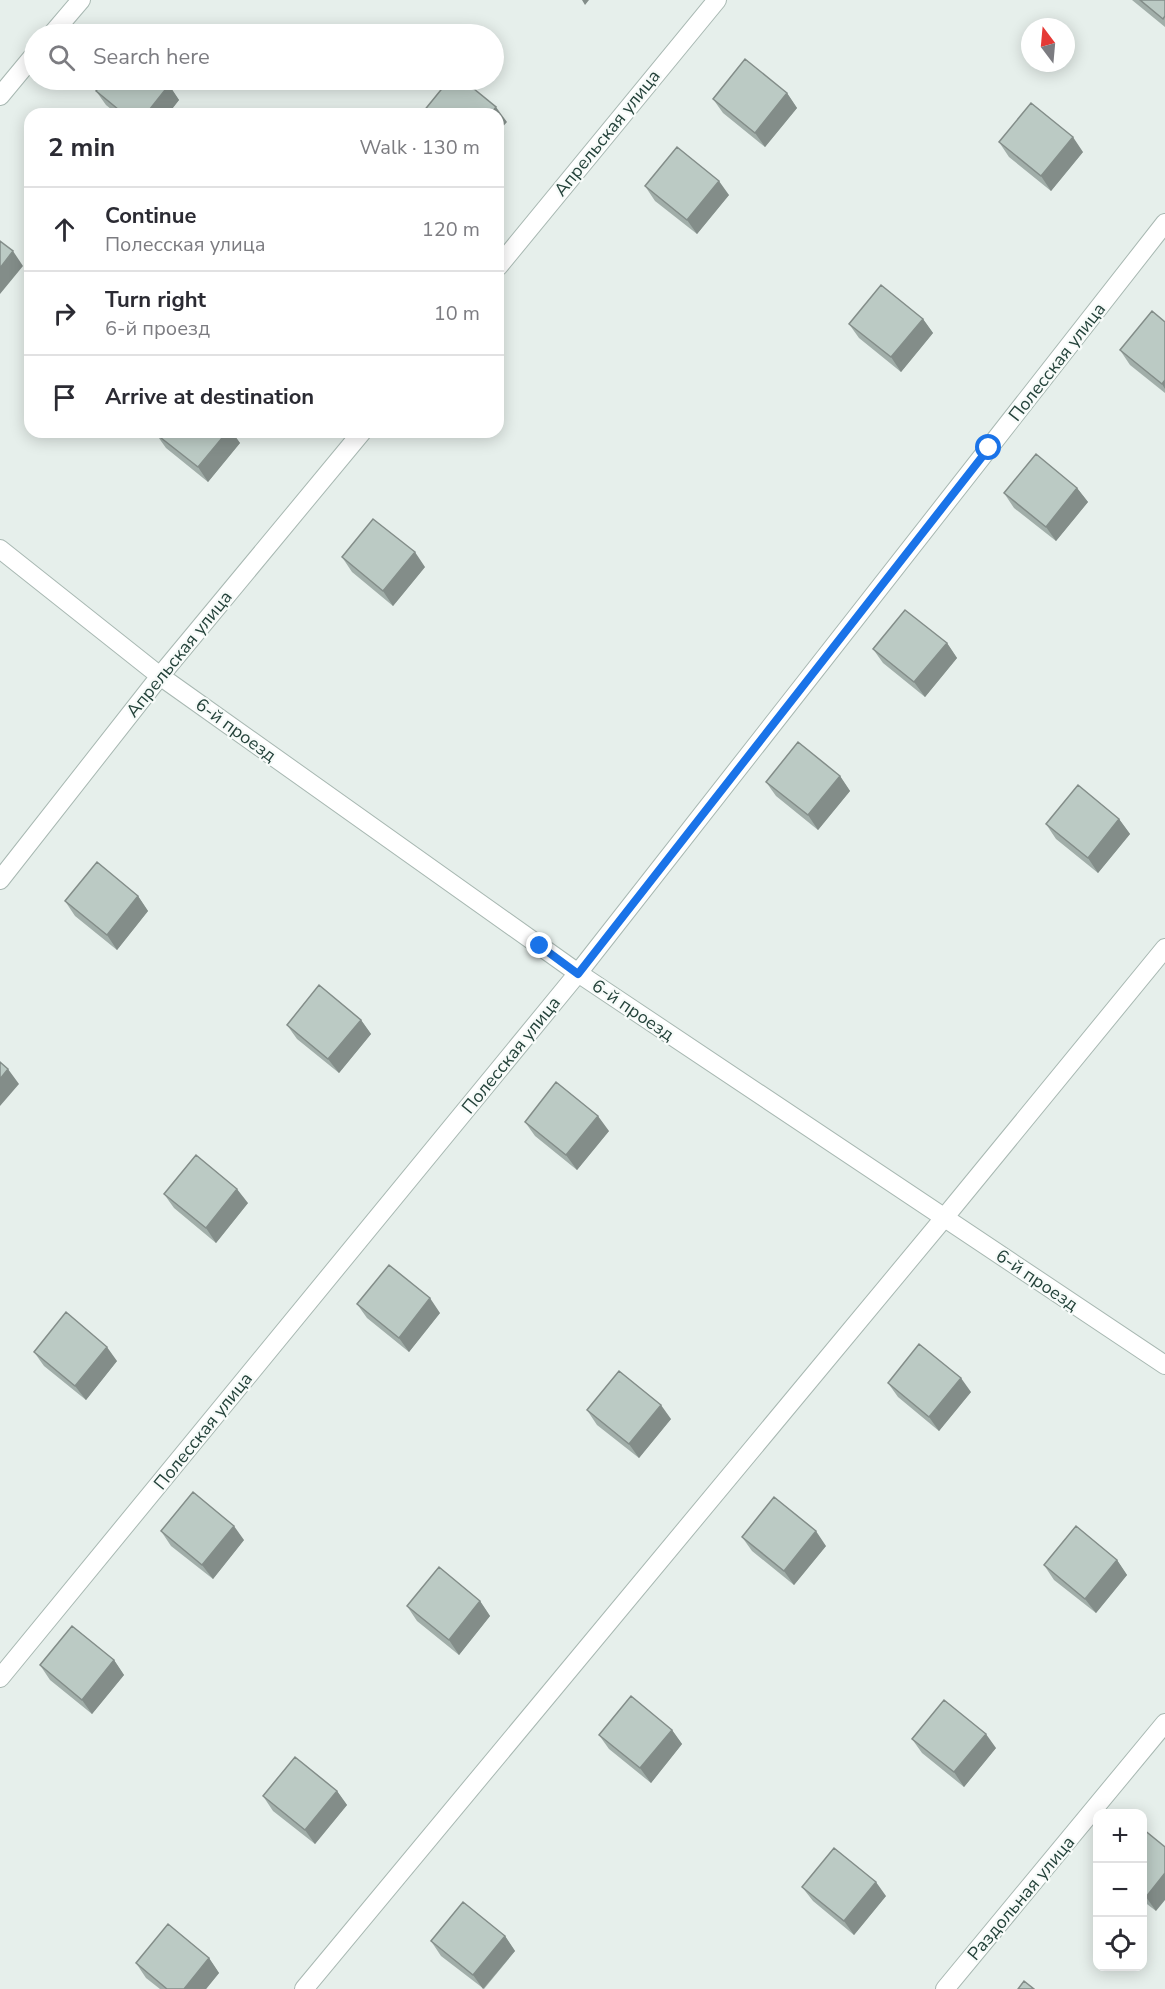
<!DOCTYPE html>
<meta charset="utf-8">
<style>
:root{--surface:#fff;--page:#f7f7f7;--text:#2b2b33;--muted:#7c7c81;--line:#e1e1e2}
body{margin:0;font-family:"Nunito Sans",sans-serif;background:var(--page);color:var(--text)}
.controls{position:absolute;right:18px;bottom:18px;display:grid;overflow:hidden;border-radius:12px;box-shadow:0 3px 15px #0003}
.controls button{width:54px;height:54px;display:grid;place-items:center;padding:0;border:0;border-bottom:2px solid var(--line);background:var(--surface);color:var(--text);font:30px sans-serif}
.compass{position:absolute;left:1021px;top:18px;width:54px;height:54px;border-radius:50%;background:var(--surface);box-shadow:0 3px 15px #0003;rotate:344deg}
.stop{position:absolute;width:18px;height:18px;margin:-14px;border:4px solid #1a73e8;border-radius:50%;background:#fff}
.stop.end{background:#1a73e8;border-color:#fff;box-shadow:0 2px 6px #0008}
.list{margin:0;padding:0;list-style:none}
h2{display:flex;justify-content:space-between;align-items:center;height:78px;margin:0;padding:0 24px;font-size:26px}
h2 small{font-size:20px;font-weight:400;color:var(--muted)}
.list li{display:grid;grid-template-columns:39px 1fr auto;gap:18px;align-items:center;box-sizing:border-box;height:84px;padding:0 24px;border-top:2px solid var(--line)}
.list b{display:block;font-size:22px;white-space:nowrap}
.list p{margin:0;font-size:20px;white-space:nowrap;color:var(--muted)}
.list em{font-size:20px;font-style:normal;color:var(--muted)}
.icon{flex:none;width:33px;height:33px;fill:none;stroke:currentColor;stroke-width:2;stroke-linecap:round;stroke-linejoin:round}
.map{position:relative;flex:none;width:1165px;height:1989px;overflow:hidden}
.search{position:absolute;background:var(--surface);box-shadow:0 3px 15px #0003;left:24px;top:24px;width:480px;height:66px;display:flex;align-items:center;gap:15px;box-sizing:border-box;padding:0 21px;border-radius:33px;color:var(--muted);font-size:22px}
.panel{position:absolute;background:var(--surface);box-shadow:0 3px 15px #0003;left:24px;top:108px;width:480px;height:330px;border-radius:18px}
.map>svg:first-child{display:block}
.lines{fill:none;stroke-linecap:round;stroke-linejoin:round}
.minor-casing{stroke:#a8b8b2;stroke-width:20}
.minor{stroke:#fff;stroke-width:18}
.wall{fill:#a1aea9}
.shaded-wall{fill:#838d89}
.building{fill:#bbcac4;stroke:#838d89;stroke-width:1.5}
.route{stroke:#1a73e8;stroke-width:8}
.labels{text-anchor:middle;stroke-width:4.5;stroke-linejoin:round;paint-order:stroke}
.street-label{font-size:18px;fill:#24423a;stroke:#f7fbf9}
</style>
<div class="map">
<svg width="1165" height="1989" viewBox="0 0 1165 1989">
<rect width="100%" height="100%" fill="#e6efeb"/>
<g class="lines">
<g class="minor-casing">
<path id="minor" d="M52,34L81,0
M0,96L34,55
M498,267L717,0
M0,549L160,676L578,973L1165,1365
M0,880L160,676L362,432
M0,1678L578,973L1165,223
M304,1989L944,1218L1165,948
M945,1989L1165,1723"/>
</g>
<use href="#minor" class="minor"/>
</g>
<path class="wall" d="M1132,0H1165V27Z
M169,85L179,100L168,114H117L106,105L96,91Z
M787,93L797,108L765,147L723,113L713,99Z
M999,142L1083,152L1051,191L1009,157Z
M645,186L729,195L697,234L655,201Z
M923,319L933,333L901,372L859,338L849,324Z
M1165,322V393L1130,365L1120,350Z
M158,432H232L240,443L208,482L166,448L156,434Z
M1077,488L1088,502L1056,541L1014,508L1004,493Z
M342,557L425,567L393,606L352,572Z
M947,643L957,658L925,697L883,663L873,649Z
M840,776L850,791L818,830L776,796L766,782Z
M1119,819L1130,834L1098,873L1056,839L1046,824Z
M138,896L148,911L117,950L75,916L65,901Z
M361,1020L371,1034L339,1073L297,1039L287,1025Z
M525,1122L609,1131L577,1170L535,1136Z
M164,1194L248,1203L216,1243L174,1208Z
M357,1304L440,1313L409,1352L367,1318Z
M34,1352L117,1361L86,1400L44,1366Z
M888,1383L971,1392L939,1431L898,1397Z
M587,1410L671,1419L639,1458L597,1425Z
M161,1531L244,1540L213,1579L171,1546Z
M742,1537L826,1546L794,1585L752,1551Z
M1117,1560L1127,1575L1096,1613L1054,1580L1044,1565Z
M480,1601L490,1616L459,1655L417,1621L407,1606Z
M114,1660L124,1675L92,1714L50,1680L40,1665Z
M672,1730L682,1744L651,1783L609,1749L599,1735Z
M912,1739L996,1748L964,1787L922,1753Z
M337,1791L347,1805L315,1844L273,1811L263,1796Z
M1143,1829L1156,1911L1143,1901Z
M802,1887L886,1896L854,1935L813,1901Z
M505,1936L515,1951L484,1989L441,1956L431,1941Z
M209,1958L219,1973L206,1989H160L146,1978L136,1963Z"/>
<path class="shaded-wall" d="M582,0H589L585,5Z
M169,85L179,100L168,114H146Z
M787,93L797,108L765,147L755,133Z
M496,107L507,122L498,132V114H491Z
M1073,137L1083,152L1051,191L1041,176Z
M719,181L729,195L697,234L687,220Z
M13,251L23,266L0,294V268Z
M923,319L933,333L901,372L891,357Z
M1165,380V389L1162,384Z
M227,432H232L240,443L208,482L198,467Z
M1077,488L1088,502L1056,541L1046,527Z
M415,552L425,567L393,606L383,591Z
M947,643L957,658L925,697L914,682Z
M840,776L850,791L818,830L808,815Z
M1119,819L1130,834L1098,873L1088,858Z
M138,896L148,911L117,950L107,935Z
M361,1020L371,1034L339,1073L328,1059Z
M8,1069L19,1084L0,1106V1079Z
M598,1116L609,1131L577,1170L566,1155Z
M237,1189L248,1203L216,1243L206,1228Z
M430,1298L440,1313L409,1352L399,1338Z
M107,1347L117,1361L86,1400L75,1386Z
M961,1378L971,1392L939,1431L929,1417Z
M661,1405L671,1419L639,1458L629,1444Z
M234,1526L244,1540L213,1579L202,1565Z
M816,1531L826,1546L794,1585L784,1571Z
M1117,1560L1127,1575L1096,1613L1085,1599Z
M480,1601L490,1616L459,1655L449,1640Z
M114,1660L124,1675L92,1714L82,1700Z
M672,1730L682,1744L651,1783L640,1768Z
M986,1734L996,1748L964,1787L954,1772Z
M337,1791L347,1805L315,1844L305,1830Z
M1165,1873V1900L1156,1911L1146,1897Z
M876,1882L886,1896L854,1935L844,1921Z
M505,1936L515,1951L483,1989L473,1975Z
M209,1958L219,1973L206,1989H184Z"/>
<path class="building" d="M1140,0H1165V16L1163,19Z
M745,59L787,93L755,133L713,99Z
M105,80H162L169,85L146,114H124L96,91Z
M449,80H463L496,107L491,114H425L423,112Z
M1031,103L1073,137L1041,176L999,142Z
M677,147L719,181L687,220L645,186Z
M0,241L13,251L0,268Z
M881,285L923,319L891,357L849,324Z
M1152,311L1165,322V380L1162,384L1120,350Z
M158,432H227L198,467L156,434Z
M1036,454L1077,488L1046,527L1004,493Z
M373,519L415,552L383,591L342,557Z
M905,610L947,643L914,682L873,649Z
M798,742L840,776L808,815L766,782Z
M1078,785L1119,819L1088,858L1046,824Z
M97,862L138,896L107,935L65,901Z
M319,985L361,1020L328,1059L287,1025Z
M0,1062L8,1069L0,1079Z
M556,1082L598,1116L566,1155L525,1122Z
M196,1155L237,1189L206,1228L164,1194Z
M389,1265L430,1298L399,1338L357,1304Z
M66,1312L107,1347L75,1386L34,1352Z
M919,1344L961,1378L929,1417L888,1383Z
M619,1371L661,1405L629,1444L587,1410Z
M193,1492L234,1526L202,1565L161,1531Z
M774,1497L816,1531L784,1571L742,1537Z
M1076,1526L1117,1560L1085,1599L1044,1565Z
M439,1567L480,1601L449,1640L407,1606Z
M72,1626L114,1660L82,1700L40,1665Z
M631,1696L672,1730L640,1768L599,1735Z
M944,1700L986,1734L954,1772L912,1739Z
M295,1757L337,1791L305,1830L263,1796Z
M1143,1829L1165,1847V1873L1146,1897L1143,1894Z
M834,1848L876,1882L844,1921L802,1887Z
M463,1902L505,1936L473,1975L431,1941Z
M168,1924L209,1958L184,1989H167L136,1963Z
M1024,1981L1034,1989H1018Z"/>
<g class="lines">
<path class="route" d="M540,946L578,974L989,448"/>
</g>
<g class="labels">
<g class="street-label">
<text transform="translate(607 133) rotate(-51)" y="6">Апрельская улица</text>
<text transform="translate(1057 362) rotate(-52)" y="6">Полесская улица</text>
<text transform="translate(179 654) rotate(-51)" y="6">Апрельская улица</text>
<text transform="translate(236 730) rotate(36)" y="6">6-й проезд</text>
<text transform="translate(633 1010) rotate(34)" y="6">6-й проезд</text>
<text transform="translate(511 1055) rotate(-51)" y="6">Полесская улица</text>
<text transform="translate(1037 1280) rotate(34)" y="6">6-й проезд</text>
<text transform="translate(203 1431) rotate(-51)" y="6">Полесская улица</text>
<text transform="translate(1021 1898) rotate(-50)" y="6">Раздольная улица</text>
</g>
</g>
</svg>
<div class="controls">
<button>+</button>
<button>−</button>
<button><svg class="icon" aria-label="locate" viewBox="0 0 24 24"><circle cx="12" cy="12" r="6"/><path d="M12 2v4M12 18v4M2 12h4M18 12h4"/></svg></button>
</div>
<svg class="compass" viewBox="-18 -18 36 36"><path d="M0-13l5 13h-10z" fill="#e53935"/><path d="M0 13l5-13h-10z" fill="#7c7c81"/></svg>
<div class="stop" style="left:989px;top:448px"></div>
<div class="stop end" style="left:540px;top:946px"></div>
<div class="search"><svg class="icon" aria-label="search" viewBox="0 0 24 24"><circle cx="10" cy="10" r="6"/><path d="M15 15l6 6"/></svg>Search here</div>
<section class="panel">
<h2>2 min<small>Walk · 130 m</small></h2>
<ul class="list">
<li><svg class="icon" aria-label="ahead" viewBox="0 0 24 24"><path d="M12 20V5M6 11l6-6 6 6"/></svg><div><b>Continue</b><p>Полесская улица</p></div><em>120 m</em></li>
<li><svg class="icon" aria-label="right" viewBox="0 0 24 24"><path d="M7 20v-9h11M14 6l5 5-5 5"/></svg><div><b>Turn right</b><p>6-й проезд</p></div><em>10 m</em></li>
<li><svg class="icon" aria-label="arrive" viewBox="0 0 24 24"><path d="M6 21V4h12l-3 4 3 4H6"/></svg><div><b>Arrive at destination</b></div></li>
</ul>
</section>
</div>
